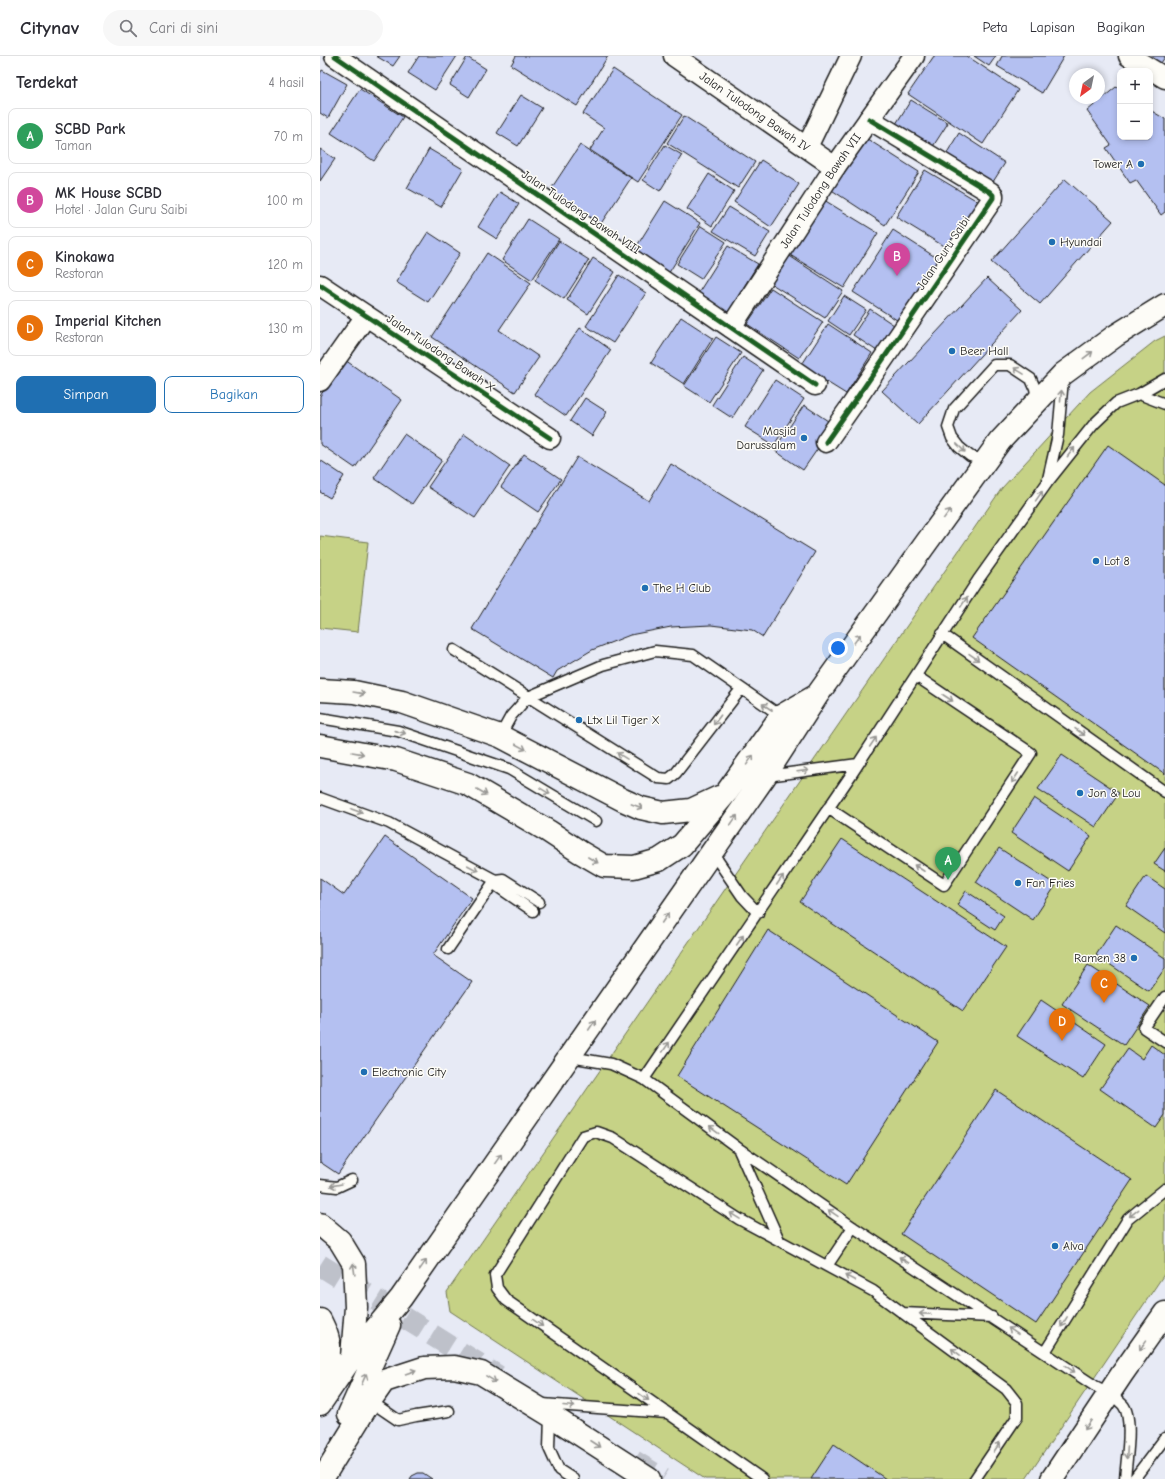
<!DOCTYPE html>
<html lang="id">
<meta charset="utf-8">
<style>
:root{--surface:#fff;--page:#f7f7f7;--text:#2b2b33;--muted:#7c7c81;--line:#e1e1e2;--accent:#1f6fb2}
body{margin:0;font-family:"Comic Neue",sans-serif;background:var(--page);color:var(--text)}
.controls{position:absolute;right:12px;top:12px;display:grid;overflow:hidden;border-radius:8px;box-shadow:0 2px 6px #0003}
.controls button{width:36px;height:36px;display:grid;place-items:center;padding:0;border:0;border-bottom:1px solid var(--line);background:var(--surface);color:var(--text);font:20px sans-serif}
.compass{position:absolute;left:749px;top:12px;width:36px;height:36px;border-radius:50%;background:var(--surface);box-shadow:0 2px 6px #0003;rotate:213deg}
.you{position:absolute;left:518px;top:592px;width:14px;height:14px;margin:-10px;border:3px solid #fff;border-radius:50%;background:#1a73e8;box-shadow:0 0 0 6px #1a73e833}
.badge{display:grid;place-items:center;width:26px;height:26px;border-radius:50%;background:var(--accent);color:#fff;font-size:13px;font-weight:700}
.pin{position:absolute;translate:-50% -33px;filter:drop-shadow(0 1px 2px #0008)}
.pin::after{content:'';position:absolute;top:21px;width:14px;height:12px;background:inherit;clip-path:polygon(0 0,100% 0,50% 100%)}
.list{margin:0;padding:0;list-style:none}
h2{display:flex;justify-content:space-between;align-items:center;height:52px;margin:0;padding:0 16px;font-size:17px}
h2 small{font-size:13px;font-weight:400;color:var(--muted)}
.list li{display:grid;grid-template-columns:26px 1fr auto;gap:12px;align-items:center;box-sizing:border-box;height:56px;margin:0 8px 8px;padding:0 8px;border:1px solid var(--line);border-radius:8px}
.list b{display:block;font-size:15px;white-space:nowrap}
.list p{margin:0;font-size:13px;white-space:nowrap;color:var(--muted)}
.list em{font-size:13px;font-style:normal;color:var(--muted)}
.actions{display:flex;gap:8px;padding:12px 16px}
.actions a{flex:1;padding:9px 0;border:1px solid var(--accent);border-radius:8px;text-align:center;font-size:14px;color:var(--accent)}
.actions .main{background:var(--accent);color:#fff}
.icon{flex:none;width:22px;height:22px;fill:none;stroke:currentColor;stroke-width:2;stroke-linecap:round;stroke-linejoin:round}
.map{position:relative;flex:none;width:845px;height:1423px;overflow:hidden}
header{display:flex;align-items:center;gap:24px;box-sizing:border-box;height:56px;padding:0 20px;background:var(--surface);border-bottom:1px solid var(--line)}
header strong{font-size:19px}
nav{display:flex;gap:22px;margin-inline-start:auto;font-size:14px}
.search{width:280px;height:36px;background:var(--page);display:flex;align-items:center;gap:10px;box-sizing:border-box;padding:0 14px;border-radius:22px;color:var(--muted);font-size:15px}
main{display:flex}
aside{flex:1;background:var(--surface)}
.map>svg:first-child{display:block}
.green{fill:#c6d286;stroke:#717751}
.building{fill:#b4c0f1;stroke:#1c1c1c}
.lines{fill:none;stroke-linecap:round;stroke-linejoin:round}
.secondary-tunnel{stroke:#bec1ca;stroke-width:22;stroke-dasharray:22 11;stroke-linecap:butt}
.lane-casing{stroke:#1c1c1c;stroke-width:13}
.street-casing{stroke:#1c1c1c;stroke-width:23}
.secondary-casing{stroke:#1c1c1c;stroke-width:25}
.lane{stroke:#fdfcf7;stroke-width:10}
.street{stroke:#fdfcf7;stroke-width:20}
.secondary{stroke:#fdfcf7;stroke-width:22}
.cycleway-casing{stroke:#fdfcf7;stroke-width:8}
.cycleway{stroke:#1b5e20;stroke-width:5}
.oneway{stroke:#989794}
.poi-dot{fill:#1f6fb2;stroke:#fdfcf7;stroke-width:1.5}
.labels{text-anchor:middle;stroke-width:3;stroke-linejoin:round;paint-order:stroke}
.street-label{font-size:12px;fill:#1c1c1c;stroke:#fdfcf7}
.poi-label{font-size:12px;fill:#1c1c1c;stroke:#fdfcf7;text-anchor:start}
</style>
<header>
<strong>Citynav</strong>
<div class="search"><svg class="icon" aria-label="search" viewBox="0 0 24 24"><circle cx="10" cy="10" r="6"/><path d="M15 15l6 6"/></svg>Cari di sini</div>
<nav><a>Peta</a><a>Lapisan</a><a>Bagikan</a></nav>
</header>
<main>
<aside>
<h2>Terdekat<small>4 hasil</small></h2>
<ul class="list">
<li><span class="badge" style="background:#2e9e5b">A</span><div><b>SCBD Park</b><p>Taman</p></div><em>70 m</em></li>
<li><span class="badge" style="background:#d1479c">B</span><div><b>MK House SCBD</b><p>Hotel · Jalan Guru Saibi</p></div><em>100 m</em></li>
<li><span class="badge" style="background:#e8710a">C</span><div><b>Kinokawa</b><p>Restoran</p></div><em>120 m</em></li>
<li><span class="badge" style="background:#e8710a">D</span><div><b>Imperial Kitchen</b><p>Restoran</p></div><em>130 m</em></li>
</ul>
<div class="actions"><a class="main">Simpan</a><a>Bagikan</a></div>
</aside>
<div class="map">
<svg width="845" height="1423" viewBox="0 0 845 1423">
<rect width="100%" height="100%" fill="#e7eaf5"/>
<filter id="ink" filterUnits="userSpaceOnUse"><feTurbulence type="fractalNoise" baseFrequency=".025" numOctaves="2"/><feDisplacementMap in="SourceGraphic" scale="8" xChannelSelector="R" yChannelSelector="G"/><feConvolveMatrix kernelMatrix="1 2 1 2 8 2 1 2 1" color-interpolation-filters="sRGB"/></filter>
<g filter="url(#ink)">
<path class="green" d="M845,280V1217L706,1423H385L130,1255L127,1236L682,432L770,336L835,285Z
M0,480L48,486L38,576L0,572Z"/>
<path class="building" d="M56,0H80L73,10Z
M99,0H137L115,34L88,17Z
M196,0H288L257,50L191,9Z
M614,0H647L698,34L663,88L588,38Z
M654,0H676L669,10Z
M682,0H744L722,37L677,10Z
M816,0H845V1L837,13Z
M147,1L166,13L149,41L130,29Z
M293,13L362,59L318,126L270,94L284,72L263,58Z
M2,14L27,28L8,62L0,57V18Z
M796,31L800,34V81H830V54L845,63V156L841,159L816,124L810,127L786,92L791,89L767,55Z
M40,33L83,61L54,105L11,77Z
M201,39L222,52L198,90L177,77Z
M591,44L628,67L610,95L574,71Z
M364,60L435,106L418,132L347,87Z
M639,77L685,107L671,129L625,100Z
M541,79L599,116L565,169L507,131Z
M260,89L311,122L278,172L227,139Z
M345,89L362,99L340,135L323,124Z
M0,93L15,103L0,125Z
M109,93L143,113L121,151L87,132Z
M441,104L479,128L451,171L414,146Z
M605,114L659,146L630,194L576,161Z
M389,118L414,135L392,170L367,153Z
M745,123L793,165L720,248L671,206Z
M180,136L199,148L177,183L158,171Z
M504,144L558,177L524,232L470,199Z
M345,145L380,167L345,223L310,201Z
M409,151L450,176L435,200L393,175Z
M208,163L239,183L212,224L182,204Z
M381,170L406,186L381,223L357,208Z
M573,174L620,204L580,266L533,236Z
M108,176L140,197L108,246L76,226Z
M239,185L269,204L244,243L215,224Z
M408,190L438,208L407,258L377,239Z
M167,197L211,227L179,274L219,301L195,336L112,281Z
M465,197L523,235L505,262L447,225Z
M273,202L295,216L268,258L247,244Z
M299,219L326,237L293,287L266,270Z
M667,222L702,254L598,368L562,335Z
M451,232L503,266L479,302L427,268Z
M524,240L546,254L529,279L508,265Z
M550,253L577,271L560,297L533,279Z
M361,261L393,282L364,328L331,307Z
M508,268L552,297L526,338L481,310Z
M260,272L291,294L246,360L214,338Z
M396,281L421,297L389,346L364,330Z
M423,301L443,314L412,362L392,349Z
M25,304L82,344L35,412L0,388V340Z
M455,324L484,343L454,389L425,371Z
M265,342L287,356L272,380L250,365Z
M484,349L514,369L483,414L454,394Z
M84,378L122,404L92,448L54,422Z
M144,378L190,410L155,462L108,431Z
M788,389L845,429V718L652,582Z
M204,398L241,423L218,456L181,431Z
M257,401L329,445L351,408L495,496L443,581L432,574L391,569L351,571L310,579L272,594L237,615L233,622L152,573Z
M0,404L24,420L10,442L0,436Z
M742,699L799,737L776,771L718,733Z
M714,742L771,780L748,815L691,777Z
M65,781L152,842L113,899L152,926L18,1118L0,1106V822L24,839Z
M522,783L686,891L643,955L480,846Z
M679,792L736,829L713,864L656,826Z
M845,792V815L834,808Z
M826,820L845,833V877L806,850Z
M646,835L684,860L675,874L637,849Z
M796,869L845,902V912L829,935L776,899Z
M448,874L618,986L526,1129L357,1020Z
M768,909L830,950L804,989L742,948Z
M721,944L786,988L763,1023L697,980Z
M831,989L845,999V1059L836,1072L780,1033L808,993L822,1003Z
M676,1034L812,1124L716,1268L581,1178Z
M514,1388L566,1423H491Z
M98,1417H103L112,1423H90L92,1420Z"/>
<g class="lines">
<path class="secondary-tunnel" d="M0,1209L178,1320
M314,1405L343,1423"/>
<g class="lane-casing">
<path id="lane" d="M819,338L845,348
M666,405L650,400L639,391L632,382L628,371L634,353L674,309H690L711,323L715,332L717,344
M728,423L738,379L743,323
M622,578L845,736
M134,594L338,722L349,723L356,717L421,633
M0,662L78,675L189,713L276,765
M180,680L191,660L208,641L283,609L335,595L373,599L461,660
M447,720L538,708
M0,742L69,767L175,824L183,823L219,846
M508,752L624,829L711,697L596,620
M392,796L422,840L438,857
M175,824L178,831L213,855
M128,893L175,824
M845,941L824,972L845,986
M250,1001L291,1008L324,1023L418,1092L533,1171L775,1330C785,1335 795,1340 803,1349C814,1362 806,1406 805,1423
M324,1023L531,719L658,524L727,427L774,368L796,347L819,338L845,323
M418,1092L459,1184
M0,1129L17,1131L32,1124
M507,1210L533,1171
M583,1257L672,1261
M725,1296L808,1163L845,1133
M50,1345L78,1364L96,1360L129,1355
M222,1348L347,1357
M230,1359L229,1392L239,1414L253,1423
M442,1423L186,1244L177,1232L175,1219L263,1080L276,1076L293,1082L419,1163L553,1235L686,1333L697,1347V1361L655,1423
M814,1423L845,1382"/>
</g>
<g class="street-casing">
<g id="street">
<path d="M15,0L495,329"/>
<path id="s1" d="M354,0L515,111"/>
<path d="M809,0L845,22"/>
<path d="M487,91L531,0"/>
<path d="M0,229L230,382"/>
<path id="s2" d="M411,271L515,111L594,0"/>
<path d="M0,325L46,260"/>
<path d="M506,386L532,349L673,142V139L670,136L549,63"/>
</g>
</g>
<g class="secondary-casing">
<path id="secondary" d="M0,634L34,636L82,646L180,680L303,744L321,752L343,757L371,754L399,741
M0,690L76,704L148,728L228,775L260,796L284,810L314,811L339,804L362,789L407,736L461,660L494,641
M0,1168L20,1185L34,1208L36,1251L32,1301
M0,1264C4,1272 10,1284 9,1294C9,1306 5,1321 0,1331
M0,1348L32,1301L81,1242L445,720L498,638L604,490L680,385L743,318L795,280L845,249
M29,1358L69,1269
M2,1423L50,1345L64,1325L104,1312L134,1311L161,1317L230,1359L329,1423
M732,1423L802,1318L845,1257"/>
</g>
<use href="#lane" class="lane"/>
<use href="#street" class="street"/>
<use href="#secondary" class="secondary"/>
<g class="cycleway-casing">
<path id="cycleway" d="M15,0L495,329
M0,229L230,382
M506,386L532,349L673,142V139L670,136L549,63"/>
</g>
<use href="#cycleway" class="cycleway"/>
</g>
<defs><path id="oneway-shaft" d="M-6 0H5M1.5-3L5.5 0L1.5 3" fill="none" stroke-width="1.6" stroke-linecap="round" stroke-linejoin="round"/></defs>
<g class="oneway">
<use href="#oneway-shaft" transform="translate(768 299) rotate(-37)"/>
<use href="#oneway-shaft" transform="translate(699 315) rotate(-148)"/>
<use href="#oneway-shaft" transform="translate(741 340) rotate(-85)"/>
<use href="#oneway-shaft" transform="translate(641 392) rotate(45)"/>
<use href="#oneway-shaft" transform="translate(751 396) rotate(-52)"/>
<use href="#oneway-shaft" transform="translate(719 440) rotate(-55)"/>
<use href="#oneway-shaft" transform="translate(627 458) rotate(-54)"/>
<use href="#oneway-shaft" transform="translate(644 546) rotate(-56)"/>
<use href="#oneway-shaft" transform="translate(537 583) rotate(-55)"/>
<use href="#oneway-shaft" transform="translate(654 601) rotate(35)"/>
<use href="#oneway-shaft" transform="translate(39 637) rotate(10)"/>
<use href="#oneway-shaft" transform="translate(628 642) rotate(33)"/>
<use href="#oneway-shaft" transform="translate(447 651) rotate(-147)"/>
<use href="#oneway-shaft" transform="translate(397 664) rotate(127)"/>
<use href="#oneway-shaft" transform="translate(80 676) rotate(15)"/>
<use href="#oneway-shaft" transform="translate(760 676) rotate(35)"/>
<use href="#oneway-shaft" transform="translate(553 686) rotate(-56)"/>
<use href="#oneway-shaft" transform="translate(201 691) rotate(28)"/>
<use href="#oneway-shaft" transform="translate(38 697) rotate(10)"/>
<use href="#oneway-shaft" transform="translate(302 700) rotate(-148)"/>
<use href="#oneway-shaft" transform="translate(430 704) rotate(-55)"/>
<use href="#oneway-shaft" transform="translate(483 715) rotate(-7)"/>
<use href="#oneway-shaft" transform="translate(695 722) rotate(123)"/>
<use href="#oneway-shaft" transform="translate(225 735) rotate(31)"/>
<use href="#oneway-shaft" transform="translate(162 736) rotate(30)"/>
<use href="#oneway-shaft" transform="translate(317 750) rotate(20)"/>
<use href="#oneway-shaft" transform="translate(37 755) rotate(20)"/>
<use href="#oneway-shaft" transform="translate(414 764) rotate(-55)"/>
<use href="#oneway-shaft" transform="translate(273 804) rotate(30)"/>
<use href="#oneway-shaft" transform="translate(153 812) rotate(28)"/>
<use href="#oneway-shaft" transform="translate(599 812) rotate(-147)"/>
<use href="#oneway-shaft" transform="translate(460 824) rotate(-56)"/>
<use href="#oneway-shaft" transform="translate(345 862) rotate(-56)"/>
<use href="#oneway-shaft" transform="translate(420 884) rotate(-56)"/>
<use href="#oneway-shaft" transform="translate(272 969) rotate(-56)"/>
<use href="#oneway-shaft" transform="translate(346 991) rotate(-56)"/>
<use href="#oneway-shaft" transform="translate(394 1074) rotate(-144)"/>
<use href="#oneway-shaft" transform="translate(178 1103) rotate(-55)"/>
<use href="#oneway-shaft" transform="translate(16 1129) rotate(170)"/>
<use href="#oneway-shaft" transform="translate(513 1157) rotate(-146)"/>
<use href="#oneway-shaft" transform="translate(814 1157) rotate(142)"/>
<use href="#oneway-shaft" transform="translate(415 1160) rotate(-148)"/>
<use href="#oneway-shaft" transform="translate(584 1204) rotate(-147)"/>
<use href="#oneway-shaft" transform="translate(103 1209) rotate(-55)"/>
<use href="#oneway-shaft" transform="translate(34 1213) rotate(-98)"/>
<use href="#oneway-shaft" transform="translate(530 1222) rotate(-152)"/>
<use href="#oneway-shaft" transform="translate(605 1258) rotate(-177)"/>
<use href="#oneway-shaft" transform="translate(744 1266) rotate(122)"/>
<use href="#oneway-shaft" transform="translate(218 1267) rotate(35)"/>
<use href="#oneway-shaft" transform="translate(693 1275) rotate(-146)"/>
<use href="#oneway-shaft" transform="translate(823 1289) rotate(125)"/>
<use href="#oneway-shaft" transform="translate(636 1296) rotate(-143)"/>
<use href="#oneway-shaft" transform="translate(750 1313) rotate(34)"/>
<use href="#oneway-shaft" transform="translate(91 1316) rotate(-19)"/>
<use href="#oneway-shaft" transform="translate(44 1323) rotate(-66)"/>
<use href="#oneway-shaft" transform="translate(171 1323) rotate(31)"/>
<use href="#oneway-shaft" transform="translate(324 1341) rotate(35)"/>
<use href="#oneway-shaft" transform="translate(249 1350) rotate(5)"/>
<use href="#oneway-shaft" transform="translate(768 1369) rotate(124)"/>
<use href="#oneway-shaft" transform="translate(275 1388) rotate(33)"/>
<use href="#oneway-shaft" transform="translate(677 1391) rotate(-56)"/>
<use href="#oneway-shaft" transform="translate(807 1397) rotate(94)"/>
</g>
</g>
<g class="poi-dot">
<circle cx="821" cy="108" r="4"/>
<circle cx="732" cy="186" r="4"/>
<circle cx="632" cy="295" r="4"/>
<circle cx="484" cy="382" r="4"/>
<circle cx="776" cy="505" r="4"/>
<circle cx="325" cy="532" r="4"/>
<circle cx="259" cy="664" r="4"/>
<circle cx="760" cy="737" r="4"/>
<circle cx="698" cy="827" r="4"/>
<circle cx="814" cy="902" r="4"/>
<circle cx="44" cy="1016" r="4"/>
<circle cx="735" cy="1190" r="4"/>
</g>
<g class="labels">
<g class="street-label">
<text dy="4" stroke="none"><textPath href="#s1" startOffset="98">Jalan Tulodong Bawah IV</textPath></text>
<text dy="4" stroke="none"><textPath href="#s2" startOffset="163">Jalan Tulodong Bawah VII</textPath></text>
<text transform="translate(261 156) rotate(34)" y="4">Jalan Tulodong Bawah VIII</text>
<text transform="translate(623 197) rotate(-56)" y="4">Jalan Guru Saibi</text>
<text transform="translate(121 297) rotate(34)" y="4">Jalan Tulodong Bawah X</text>
</g>
<g class="poi-label">
<text x="813" y="112" text-anchor="end">Tower A</text>
<text x="740" y="190">Hyundai</text>
<text x="640" y="299">Beer Hall</text>
<text x="476" y="379" text-anchor="end">Masjid<tspan x="476" dy="14">Darussalam</tspan></text>
<text x="784" y="509">Lot 8</text>
<text x="333" y="536">The H Club</text>
<text x="267" y="668">Ltx Lil Tiger X</text>
<text x="768" y="741">Jon &amp; Lou</text>
<text x="706" y="831">Fan Fries</text>
<text x="806" y="906" text-anchor="end">Ramen 38</text>
<text x="52" y="1020">Electronic City</text>
<text x="743" y="1194">Alva</text>
</g>
</g>
</svg>
<div class="controls">
<button>+</button>
<button>−</button>
</div>
<svg class="compass" viewBox="-18 -18 36 36"><path d="M0-13l5 13h-10z" fill="#e53935"/><path d="M0 13l5-13h-10z" fill="#7c7c81"/></svg>
<div class="you"></div>
<div class="pin badge" style="left:628px;top:824px;background:#2e9e5b">A</div>
<div class="pin badge" style="left:577px;top:220px;background:#d1479c">B</div>
<div class="pin badge" style="left:784px;top:947px;background:#e8710a">C</div>
<div class="pin badge" style="left:742px;top:985px;background:#e8710a">D</div>
</div>
</main>
